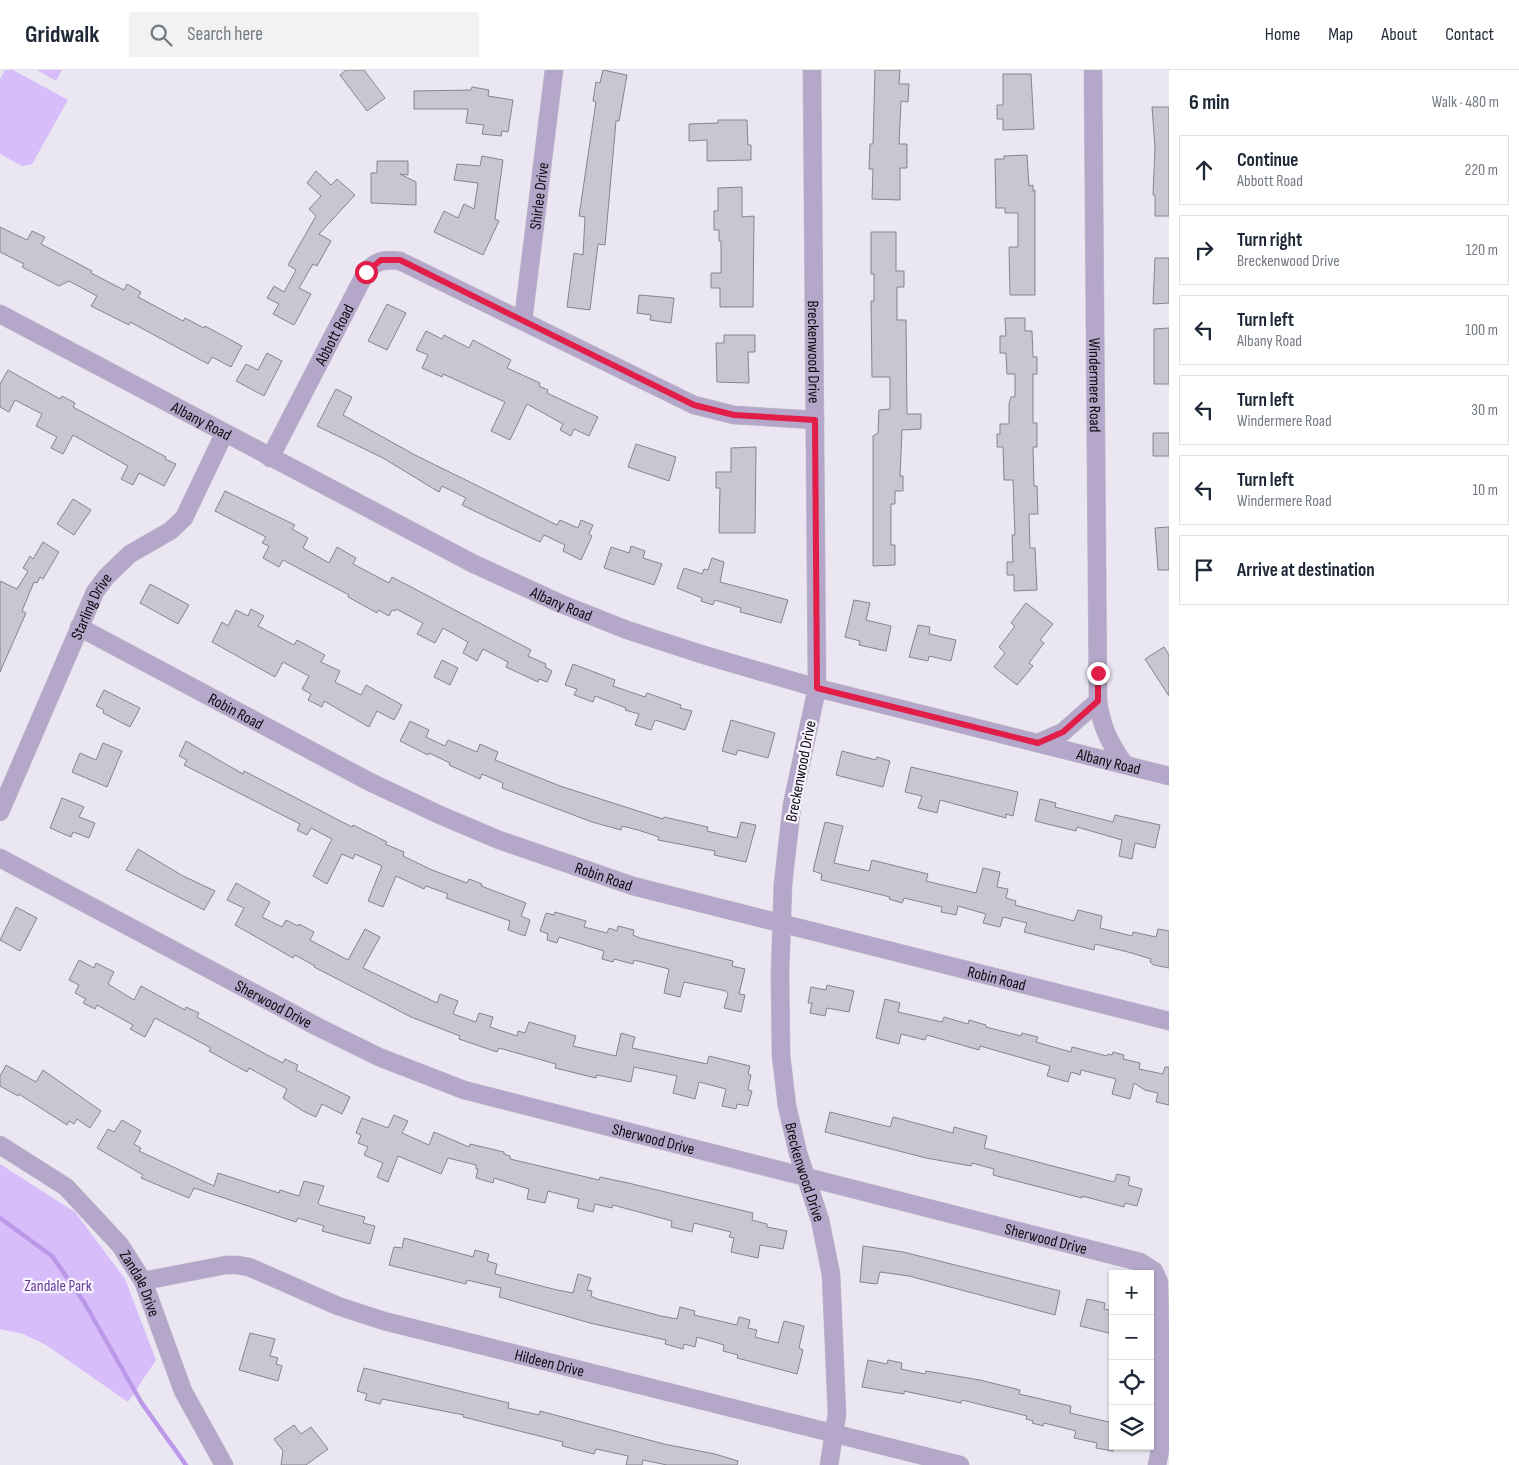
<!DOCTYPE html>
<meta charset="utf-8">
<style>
:root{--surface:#fff;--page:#f2f2f3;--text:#1f2937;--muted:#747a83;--line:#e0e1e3}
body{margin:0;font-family:"Sofia Sans Condensed",sans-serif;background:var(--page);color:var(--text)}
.controls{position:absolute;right:15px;bottom:15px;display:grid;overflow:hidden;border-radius:0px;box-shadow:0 1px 4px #0004}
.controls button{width:45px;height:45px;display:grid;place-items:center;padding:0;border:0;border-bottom:1px solid var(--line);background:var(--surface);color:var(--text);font:25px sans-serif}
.stop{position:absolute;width:15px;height:15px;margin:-11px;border:4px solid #e11d48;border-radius:50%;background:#fff}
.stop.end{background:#e11d48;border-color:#fff;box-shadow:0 1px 5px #0008}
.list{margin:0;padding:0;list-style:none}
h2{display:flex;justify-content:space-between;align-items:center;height:65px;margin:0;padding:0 20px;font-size:21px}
h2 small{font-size:16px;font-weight:400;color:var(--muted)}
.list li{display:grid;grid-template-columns:32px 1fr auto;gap:15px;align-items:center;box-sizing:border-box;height:70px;margin:0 10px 10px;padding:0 10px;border:1px solid var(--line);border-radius:0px}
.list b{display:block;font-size:19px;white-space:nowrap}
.list p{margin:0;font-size:16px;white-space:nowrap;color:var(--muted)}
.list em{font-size:16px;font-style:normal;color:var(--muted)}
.icon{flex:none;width:28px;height:28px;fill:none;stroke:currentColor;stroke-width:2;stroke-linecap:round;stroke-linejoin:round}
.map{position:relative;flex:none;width:1169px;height:1395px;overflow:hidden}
header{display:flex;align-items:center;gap:30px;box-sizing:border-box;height:70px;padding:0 25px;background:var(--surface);border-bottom:1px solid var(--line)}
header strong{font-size:24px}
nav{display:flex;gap:28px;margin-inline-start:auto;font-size:18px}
.search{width:350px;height:45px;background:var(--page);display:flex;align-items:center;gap:12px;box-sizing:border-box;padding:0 18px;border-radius:0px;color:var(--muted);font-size:19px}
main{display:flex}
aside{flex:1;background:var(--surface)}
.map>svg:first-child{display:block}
.green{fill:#d7bdfa}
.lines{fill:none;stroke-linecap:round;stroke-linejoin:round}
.stream{stroke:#bc99e8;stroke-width:4.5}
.building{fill:#cac6d1;stroke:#88848e}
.minor-casing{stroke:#c7c4ce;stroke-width:19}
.minor{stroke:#b5a7ca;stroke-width:18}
.route{stroke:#e11d48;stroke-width:6}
.labels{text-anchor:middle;stroke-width:4.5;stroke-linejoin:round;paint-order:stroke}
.street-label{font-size:16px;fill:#0d0c0f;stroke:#f8f4ff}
.park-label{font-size:16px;fill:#683a96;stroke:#f8f4ff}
</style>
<header>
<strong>Gridwalk</strong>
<div class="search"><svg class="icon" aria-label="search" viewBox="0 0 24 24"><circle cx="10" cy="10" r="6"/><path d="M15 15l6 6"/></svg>Search here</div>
<nav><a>Home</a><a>Map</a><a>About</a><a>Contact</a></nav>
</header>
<main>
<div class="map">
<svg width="1169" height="1395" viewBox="0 0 1169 1395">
<rect width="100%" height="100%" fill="#ebe7f2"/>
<path class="green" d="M5,0H13L68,30L32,94L22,96L0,84V9Z
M37,0H62L56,11Z
M0,1094L75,1142L125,1209L156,1290L128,1332L46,1275L23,1264L0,1259Z"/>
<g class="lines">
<path class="stream" d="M0,1148L52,1186L84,1232L141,1332L186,1395"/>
</g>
<path class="building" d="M346,0H364L385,28L367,41L340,5Z
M603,0L627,5L619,51H616L605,175L598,174L590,240L567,237L574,183L583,185L585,147L579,146L596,32L593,31L596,12L600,13Z
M875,0H900L899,14H909L908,32L901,31L899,74H907V98H900V130L872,129L873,99H869L870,74H873Z
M1003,4H1031L1034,59L1003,60V49H997V35H1003Z
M472,17L489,20L488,26L513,30L508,62L502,61L501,66L482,64L484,55L466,53L468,39H414V21L471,20Z
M1152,37H1169V146H1155V125H1153L1155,78Z
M718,50H747L748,75H751V90L707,91V70L689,71V54L718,53Z
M1027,85L1029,116L1033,115V121L1035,120V225H1010L1009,177H1018V143H1005V138H996L995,89H1004V86Z
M482,86L503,90L495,149L499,151L483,185L434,162L444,141L458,148L464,134L474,139L478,113L454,110L457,94L480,96Z
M377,91H408V105L400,104L416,112V135L371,133V103H377Z
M316,101L331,115L337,109L355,125L319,164L331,171L317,196L313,194L299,218L311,224L294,255L273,244L279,234L267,228L274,216L284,222L296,200L288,195L316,146L309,139L321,126L307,113Z
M742,117V147L754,146L753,237H720V218H711V203H721V171H719V160H714V141H718V118Z
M0,157L27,170L32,161L45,167L41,174L92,201L91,203L124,220L127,214L141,222L138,227L183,251L185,248L204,258L205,256L242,276L231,297L212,287L208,294L130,252L129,255L91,236L97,226L69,211L59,216L22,197L24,194L0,182Z
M871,162H896V201H904V217H897V250H906L907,344H921V359L902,360L900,406H903V421H895V434H891V475H895V495L873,496V366L878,363L879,340L890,339V307H872L871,231H874V204H871Z
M1155,188H1169V233L1153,234Z
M639,225L674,228L671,253L650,250L651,245L637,243Z
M387,234L406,243L387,280L368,271Z
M1005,248H1025V261H1032L1033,287H1037V304H1033V353H1037V377H1033L1034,416H1037L1038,444H1029L1030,478H1035L1037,520L1014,521V505H1007V492H1013L1012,465H1015L1013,410H1004L1003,377H997V364H1000V354H1009V334L1011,327H1015V304H1007L1006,283H1000V266H1006Z
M1169,258V314H1154V259Z
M426,261L442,269L444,265L469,278L473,270L511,290L507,298L540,313L539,316L548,320L547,323L598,347L589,366L574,359L571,366L560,360L563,354L527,334L510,370L491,361L505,332L443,304L442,307L422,298L428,285L416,280Z
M724,265H755V282H748L749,313L717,312L716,273H724Z
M267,283L282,291L264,326L236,311L246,294L258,300Z
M8,300L60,329L62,326L75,333L73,337L166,387L165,389L176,394L164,416L139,403L133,415L121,409L128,396L73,365L63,384L51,378L57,367L36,356L42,344L15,330L9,342L0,337V314Z
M336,319L352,327L343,345L415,385L557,455L560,450L578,458L581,450L593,455L589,464L592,466L581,490L563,481L565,475L544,465L540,472L491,449L462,435L466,428L442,416L439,422L383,388L317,356Z
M1153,363H1169V386H1153Z
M636,374L676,387L669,411L628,397Z
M756,377L755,463H719L720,418H716V402H731V378Z
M225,421L295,455L292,459L308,468L303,478L329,493L337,477L356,488L353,494L389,513L392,507L531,580L528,586L546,594L545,597L552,601L547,612L539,609L538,612L506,597L508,592L483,579L477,591L463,583L468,572L443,558L435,573L417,564L423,553L396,539L395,541L392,540L389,546L378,540L377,543L348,527L349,525L283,490L279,497L263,488L269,476L262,473L266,467L215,441Z
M73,429L91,440L74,465L57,454Z
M1169,457V500H1158L1155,458Z
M43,472L59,482L43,509L40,507L37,513L34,512L22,541L26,543L0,602V511L17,519L28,501L23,498L30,486L33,489Z
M631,476L645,481L643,488L662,494L654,515L604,498L611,477L629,483Z
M712,488L724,492L720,512L788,530L781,553L740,542L741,538L715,530L713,535L701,531L702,528L677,518L684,498L702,504L704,499L708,500Z
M150,514L189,535L178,554L140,533Z
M854,530L870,533L866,550L891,556L886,581L859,575L860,571L845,567Z
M1026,533L1053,554L1040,570L1044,573L1029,593L1033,596L1017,615L994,597L1005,583L999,577L1015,556L1011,553Z
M251,539L264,546L258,556L294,575L297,570L325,585L321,592L340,601L335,612L361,625L366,615L402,635L394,650L377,641L369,657L324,631L322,637L308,630L311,624L302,619L309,606L283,592L275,607L212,572L222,552L228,556L236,540L248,546Z
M918,555L930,557L929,564L956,570L951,591L929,586L928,591L909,587Z
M1164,577L1169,585V626L1145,589Z
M442,590L458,598L450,615L434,607Z
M573,594L615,610L613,616L645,627L647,623L681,635L680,638L692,641L685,660L655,650L651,660L635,655L639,644L625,640L626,638L595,626L593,632L574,625L577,619L565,615Z
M104,620L140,638L130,657L103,643L104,640L96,636Z
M731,650L775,663L768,688L738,680L736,685L722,681Z
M410,651L429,660L426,667L445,676L448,670L477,682L480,674L498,682L495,690L560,716L663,749L664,747L708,757L707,761L737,768L741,752L756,755L746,792L714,785L715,781L658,770L659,767L638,760L622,756L621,760L592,752L502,718L503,713L482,704L480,709L449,695L450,693L429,683L428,685L400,671Z
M186,671L243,704L244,701L352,757L353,755L387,772L385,774L404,782L403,786L432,800L467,813L469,809L482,814L481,816L526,833L521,846L530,850L525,866L508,860L510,851L446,828L448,824L426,816L424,819L396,806L383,837L368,831L382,796L355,784L353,789L342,784L327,814L313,806L332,769L311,758L307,765L297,760L300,754L184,695L187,690L179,686Z
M103,673L122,681L107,717L72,702L80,683L96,690Z
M842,681L876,690L877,687L890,691L883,717L836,705Z
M911,697L1018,722L1013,746L1006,744V748L940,730L937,743L918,738L922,726L905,722Z
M62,728L84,737L79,747L95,753L89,768L73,762L71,767L50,758Z
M1040,729L1056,733L1055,737L1113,752L1115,745L1160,755L1155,778L1135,773L1132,789L1119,786L1122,770L1077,757L1076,761L1035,751Z
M825,752L843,756L834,793L869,801L872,790L928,804L926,811L976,823L983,798L1000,802L997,817L1008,819L1006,828L1016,831L1015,835L1074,851L1078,840L1102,846L1100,858L1132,866L1133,862L1156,867L1158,859L1169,861V898L1154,895L1150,892L1151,889L1128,882L1095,874L1094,880L1024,862L1027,853L1003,847L1000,857L983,853L986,844L958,836L956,845L941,842L942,837L904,828L902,833L889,829L890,827L821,810L822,804L813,801Z
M138,779L183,806L215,821L204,840L126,800Z
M236,813L270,832L262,847L282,857L286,850L298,856L299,854L314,862L310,870L348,890L365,859L380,867L363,898L437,933L440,924L458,931L453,944L476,952L479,943L493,947L490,957L517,966L518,961L525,963L529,952L576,966L573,976L616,986L621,963L635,967L632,978L707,994L709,986L750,996L748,1004L751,1005L748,1020L752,1021L748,1036L737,1034L736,1039L722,1036L726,1019L699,1012L695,1029L673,1023L677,1006L634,997L631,1012L597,1005L596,1008L555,998L556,994L499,978L497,982L459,969L460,966L411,947L314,897L315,896L295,885L293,888L235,855L244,838L227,830Z
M16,837L37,848L20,881L0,870Z
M555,842L586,851L584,857L607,863L609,858L617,861L618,856L634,860L633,865L640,868L733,891L732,896L745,899L739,924L745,925L741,942L724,938L728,924L726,921L684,912L680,927L664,923L669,899L634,890L633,894L614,889L613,892L602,889L604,881L559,867L557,873L547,870L548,864L540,861L546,843L554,845Z
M79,890L94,898L96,893L114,902L108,914L134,930L141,916L185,940L186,937L199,943L197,947L271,987L283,993L285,989L298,995L296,1000L350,1027L342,1044L322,1034L316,1047L303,1041L283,1028L287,1019L249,998L247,1002L209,981L211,978L155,948L145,967L130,959L133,955L97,935L95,939L83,933L86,929L75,923L79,915L69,910Z
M827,915L854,921L849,942L827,938L825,946L810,943L812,933H808L811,917L826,920Z
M885,929L900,933L898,942L942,952L944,947L968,954L969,950L986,955V957L1021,966L1022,963L1038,967L1036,972L1071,982L1072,977L1107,986L1108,984L1112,985L1113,982L1124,985L1123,989L1140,993L1139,999L1163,1004L1165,997H1169V1035L1156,1032L1158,1023L1145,1020L1134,1013L1130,1029L1112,1024L1116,1009L1081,1000L1080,1005L1071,1002L1068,1012L1047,1006L1050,996L980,976L979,980L927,965L925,970L901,964L899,974L876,968Z
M6,995L36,1012L43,1000L101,1041L90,1058L77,1049L74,1054L69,1051L67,1055L19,1024L18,1026L0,1016V1006Z
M830,1042L890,1057L893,1047L953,1063L954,1057L987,1066L984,1078L1114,1112L1117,1104L1130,1107L1128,1115L1142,1119L1137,1136L1125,1133L1124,1137L1082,1126V1128L993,1105L994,1099L972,1093L971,1096L926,1088L825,1062Z
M394,1045L408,1051L402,1063L429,1075L434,1062L469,1077L470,1074L504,1082V1084L510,1086V1089L599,1110L600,1107L628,1113L753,1143L752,1150L767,1154V1157L787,1161L783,1179L760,1175L758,1188L731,1182L734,1168L729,1167L731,1162L694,1153L692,1162L671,1157L672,1151L613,1135L612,1138L595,1134L593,1142L577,1138L579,1129L548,1121L545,1133L527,1129L529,1119L494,1108L493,1113L476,1108L478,1099H476V1095L448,1088L441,1104L398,1086L388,1112L377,1107L383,1093L364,1085L368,1077L358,1073L361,1065L356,1063L362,1048L388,1058Z
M122,1050L141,1061L134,1074L141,1078L139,1081L214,1116L218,1103L279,1123L280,1120L299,1126L304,1111L324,1116L318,1133L320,1135L365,1147L363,1153L375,1156L370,1174L322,1161L324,1156L298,1148L296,1152L194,1118L189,1128L141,1108L143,1105L97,1078L108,1059L114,1062Z
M404,1168L473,1187L475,1180L489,1184L487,1191L497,1194L495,1204L557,1220L573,1223L578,1204L591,1208L587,1220L592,1221L591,1226L597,1229L661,1246L677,1249L680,1237L695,1241L694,1245L737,1255L739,1247L750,1250L748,1258L757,1260L755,1267L778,1273L784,1251L804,1256L799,1278L803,1280L797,1304L737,1288L738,1285L723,1281L724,1275L697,1267L695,1277L684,1274L683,1279L665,1274L666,1270L590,1253L499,1227L501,1218L467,1210L466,1214L389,1195L394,1177L402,1178Z
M863,1176L903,1182L1060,1221L1055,1245L909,1206L880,1202L877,1214L860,1212Z
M1087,1229L1105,1233L1104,1239L1113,1241V1264L1080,1256Z
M250,1263L275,1269L270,1286L278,1288L276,1294L282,1296L278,1311L239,1300Z
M868,1290L887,1294L888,1290L902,1293L901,1299L925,1304L926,1301L980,1310L1020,1320L1019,1324L1071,1336L1070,1343L1113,1353V1381L1096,1378L1097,1373L1074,1368L1076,1361L1044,1353L1043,1356L1032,1353L1033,1351L1026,1349L1027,1346L962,1330L961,1333L904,1321V1324L862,1317Z
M364,1298L509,1333L508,1338L539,1345L540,1341L664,1374L715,1384L738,1391L737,1395H667L643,1390L642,1395H626L628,1386L596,1379L594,1384L562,1376L563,1372L463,1347L464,1345L382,1329L380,1334L365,1330L367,1324L357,1321Z
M294,1355L301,1364L311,1357L328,1379L306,1395H281L283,1381L274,1369Z"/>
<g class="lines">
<g class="minor-casing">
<g id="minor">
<path id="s1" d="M812,0L817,618L792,735L783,814L780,904L781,985L787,1036L798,1083L820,1150L831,1204L837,1344L829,1395"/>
<path id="s2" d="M1093,0L1098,631C1101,656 1110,674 1125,695"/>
<path id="s3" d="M0,244L472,493L559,533L627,560L704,585L817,618L1169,706"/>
<path id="s4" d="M523,251L554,0"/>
<path id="s5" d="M270,388L366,202C376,190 386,189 400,191L694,335L734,345L815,350"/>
<path id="s6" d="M79,557L370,712L440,745L499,770L633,816L1169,951"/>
<path d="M1038,673L1063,662L1098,631"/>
<path id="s7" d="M0,742L95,522L106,507L130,484L170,461L184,448L224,364"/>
<path id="s8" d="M0,788L316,956L379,987L464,1020L1140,1192L1154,1201L1159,1212L1162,1371L1157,1395"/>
<path id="s9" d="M0,1075L66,1117L120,1175L143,1211L183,1321L224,1395"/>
<path id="s10" d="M143,1211L226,1195H237L249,1197L338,1236L384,1251L960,1395"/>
</g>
</g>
<use href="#minor" class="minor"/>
</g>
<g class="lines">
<path class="route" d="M366,202L381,190H400L694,335L734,345L815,350L817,618L1038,673L1063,662L1098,631V603"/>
</g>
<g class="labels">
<g class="street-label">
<text dy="6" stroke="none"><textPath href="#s4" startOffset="126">Shirlee Drive</textPath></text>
<text dy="6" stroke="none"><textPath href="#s5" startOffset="139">Abbott Road</textPath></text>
<text dy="6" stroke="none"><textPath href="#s1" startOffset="282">Breckenwood Drive</textPath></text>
<text dy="6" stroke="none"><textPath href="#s2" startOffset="315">Windermere Road</textPath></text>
<text dy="6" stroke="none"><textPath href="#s3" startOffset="228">Albany Road</textPath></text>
<text dy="6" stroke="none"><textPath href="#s3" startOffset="632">Albany Road</textPath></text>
<text dy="6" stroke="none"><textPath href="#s7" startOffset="225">Starling Drive</textPath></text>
<text dy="6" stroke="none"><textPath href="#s6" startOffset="178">Robin Road</textPath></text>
<text dy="6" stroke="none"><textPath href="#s3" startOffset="1202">Albany Road</textPath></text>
<text transform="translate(800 701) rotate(-79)" y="6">Breckenwood Drive</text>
<text dy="6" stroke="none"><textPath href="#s6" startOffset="582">Robin Road</textPath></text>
<text dy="6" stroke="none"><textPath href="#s6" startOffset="988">Robin Road</textPath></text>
<text dy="6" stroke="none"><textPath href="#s8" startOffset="310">Sherwood Drive</textPath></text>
<text dy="6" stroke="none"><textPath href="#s8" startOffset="715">Sherwood Drive</textPath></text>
<text dy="6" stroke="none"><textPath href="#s1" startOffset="1108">Breckenwood Drive</textPath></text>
<text dy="6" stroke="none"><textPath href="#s8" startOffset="1120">Sherwood Drive</textPath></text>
<text dy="6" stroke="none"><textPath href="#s9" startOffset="201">Zandale Drive</textPath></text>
<text dy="6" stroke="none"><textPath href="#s10" startOffset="424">Hildeen Drive</textPath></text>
</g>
<g class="park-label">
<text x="58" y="1221">Zandale Park</text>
</g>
</g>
</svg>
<div class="controls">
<button>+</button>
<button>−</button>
<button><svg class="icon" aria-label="locate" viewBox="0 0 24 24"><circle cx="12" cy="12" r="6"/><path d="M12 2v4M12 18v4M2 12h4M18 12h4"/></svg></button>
<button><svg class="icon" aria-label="layers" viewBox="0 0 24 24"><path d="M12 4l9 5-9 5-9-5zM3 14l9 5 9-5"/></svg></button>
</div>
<div class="stop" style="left:366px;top:202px"></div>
<div class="stop end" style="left:1098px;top:603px"></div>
</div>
<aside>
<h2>6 min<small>Walk · 480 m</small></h2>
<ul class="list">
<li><svg class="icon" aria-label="ahead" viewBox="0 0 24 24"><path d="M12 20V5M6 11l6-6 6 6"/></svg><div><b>Continue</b><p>Abbott Road</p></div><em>220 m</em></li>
<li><svg class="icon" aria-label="right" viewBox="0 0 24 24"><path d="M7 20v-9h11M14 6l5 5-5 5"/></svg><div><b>Turn right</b><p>Breckenwood Drive</p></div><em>120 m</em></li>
<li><svg class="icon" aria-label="left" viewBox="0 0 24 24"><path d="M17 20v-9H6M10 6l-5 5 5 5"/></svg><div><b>Turn left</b><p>Albany Road</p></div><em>100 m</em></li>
<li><svg class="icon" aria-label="left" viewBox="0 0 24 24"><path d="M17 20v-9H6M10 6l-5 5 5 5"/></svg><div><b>Turn left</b><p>Windermere Road</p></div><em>30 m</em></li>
<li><svg class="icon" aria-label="left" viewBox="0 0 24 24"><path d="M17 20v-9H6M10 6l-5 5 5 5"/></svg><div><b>Turn left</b><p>Windermere Road</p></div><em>10 m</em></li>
<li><svg class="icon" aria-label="arrive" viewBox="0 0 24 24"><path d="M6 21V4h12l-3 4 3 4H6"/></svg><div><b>Arrive at destination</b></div></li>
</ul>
</aside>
</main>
